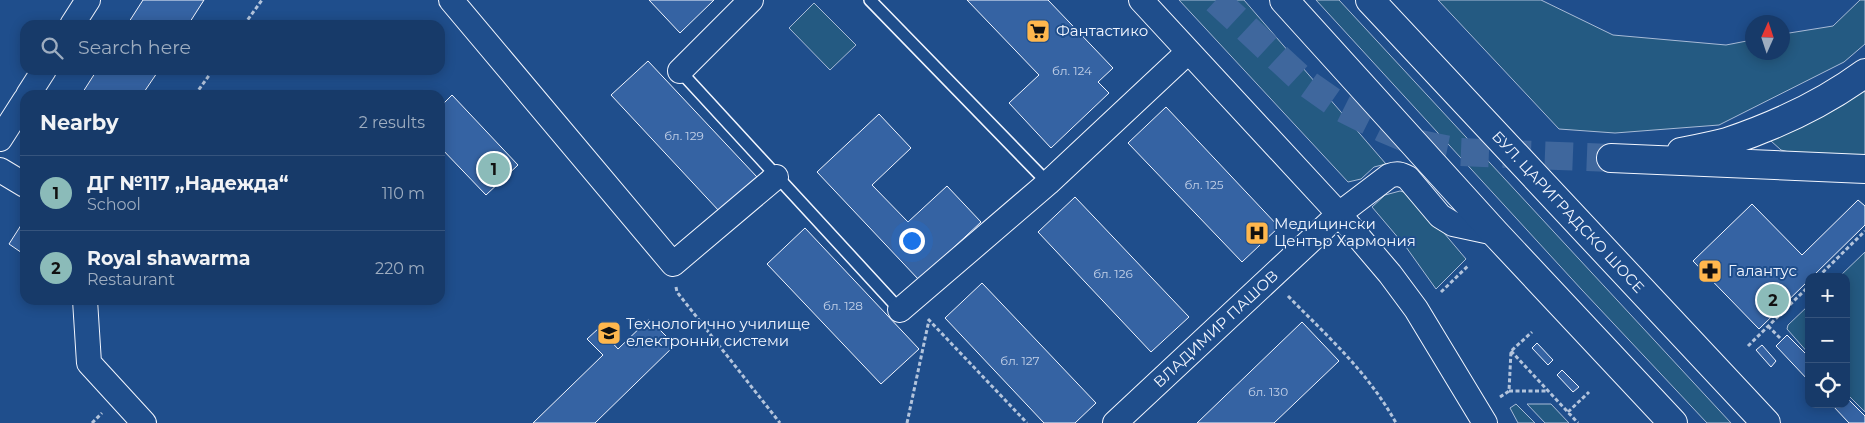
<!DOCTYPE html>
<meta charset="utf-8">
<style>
:root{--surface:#173a69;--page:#244571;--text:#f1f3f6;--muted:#9eadc0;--line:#36547d;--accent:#8bbbb9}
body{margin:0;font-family:Montserrat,sans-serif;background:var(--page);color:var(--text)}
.controls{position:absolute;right:15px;bottom:15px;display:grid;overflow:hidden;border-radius:10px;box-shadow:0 2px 12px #0003}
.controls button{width:45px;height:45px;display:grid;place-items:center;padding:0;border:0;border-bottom:1px solid var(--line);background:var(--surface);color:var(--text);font:25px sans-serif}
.compass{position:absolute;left:1745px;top:15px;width:45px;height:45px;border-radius:50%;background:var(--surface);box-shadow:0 2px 12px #0003;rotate:3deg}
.you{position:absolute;left:911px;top:240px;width:18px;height:18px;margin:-12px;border:4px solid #fff;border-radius:50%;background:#1a73e8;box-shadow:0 0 0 8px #1a73e833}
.badge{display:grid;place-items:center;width:32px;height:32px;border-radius:50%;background:var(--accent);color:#111;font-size:16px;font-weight:700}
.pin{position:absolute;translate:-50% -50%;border:2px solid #fff;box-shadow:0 1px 5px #0006}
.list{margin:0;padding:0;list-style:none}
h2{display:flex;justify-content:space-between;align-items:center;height:65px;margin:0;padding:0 20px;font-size:21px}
h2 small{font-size:16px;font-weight:400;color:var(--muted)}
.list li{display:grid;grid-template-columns:32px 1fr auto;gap:15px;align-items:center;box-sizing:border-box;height:75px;padding:0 20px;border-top:1px solid var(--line)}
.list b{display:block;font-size:19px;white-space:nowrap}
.list p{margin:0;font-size:16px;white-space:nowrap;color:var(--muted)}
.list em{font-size:16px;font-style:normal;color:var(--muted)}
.icon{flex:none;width:28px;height:28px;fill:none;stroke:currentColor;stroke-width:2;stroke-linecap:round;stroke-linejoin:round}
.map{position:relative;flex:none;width:1865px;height:423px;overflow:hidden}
.search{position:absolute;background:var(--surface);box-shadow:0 2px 12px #0003;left:20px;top:20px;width:425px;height:55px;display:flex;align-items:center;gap:12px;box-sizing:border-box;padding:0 18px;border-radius:15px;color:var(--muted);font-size:19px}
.panel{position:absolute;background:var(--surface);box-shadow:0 2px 12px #0003;left:20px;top:90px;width:425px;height:215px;border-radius:15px}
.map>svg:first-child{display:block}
.green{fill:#245a82;stroke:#a8bbd7}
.building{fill:#3563a3;stroke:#f2f6ff}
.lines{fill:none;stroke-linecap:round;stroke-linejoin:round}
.highway-tunnel{stroke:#3f679d;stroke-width:28;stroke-dasharray:28 14;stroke-linecap:butt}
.lane-casing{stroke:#f2f6ff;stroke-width:14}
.street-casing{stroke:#f2f6ff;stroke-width:26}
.highway-casing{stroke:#f2f6ff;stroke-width:30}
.path{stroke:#b3c4dc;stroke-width:3;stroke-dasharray:4 2.5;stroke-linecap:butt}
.lane{stroke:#1f4e8c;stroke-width:11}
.street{stroke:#1f4e8c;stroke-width:24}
.highway{stroke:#1f4e8c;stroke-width:28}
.labels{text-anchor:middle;stroke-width:4;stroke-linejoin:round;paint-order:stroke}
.number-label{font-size:12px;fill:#c3d1e8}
.poi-label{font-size:15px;fill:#f2f6ff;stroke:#1f4e8c;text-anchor:start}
.street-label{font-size:15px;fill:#f2f6ff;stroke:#1f4e8c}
</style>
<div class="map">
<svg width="1865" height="423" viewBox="0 0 1865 423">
<rect width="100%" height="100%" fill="#1f4e8c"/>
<path class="green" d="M1179,0H1244L1386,164L1374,167L1361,179L1348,182Z
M1316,0H1339L1731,423H1707L1582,290Z
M1438,0H1541L1613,35L1726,45L1752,40V52H1782L1783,34L1833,26L1860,0H1865V44L1844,62L1719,125L1615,133L1559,129Z
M814,3L856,45L830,70L789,28Z
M1865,89V156L1789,152L1781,150L1771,141L1772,139Z
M1400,191L1411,194L1466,259L1436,289L1406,247L1372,207L1385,195Z
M1865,252V412L1846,393V277H1839Z
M1809,305V354L1787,329L1788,325Z
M1516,404L1535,423H1518L1510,408Z
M1527,404H1551L1569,423H1545Z"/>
<path class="building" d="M143,0H204L188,25H127Z
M649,0H714L680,33Z
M967,0H1048L1113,68L1098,82L1109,93L1051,148L1009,103L1039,75Z
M648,61L757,177L720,212L611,95Z
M97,70H159L142,95H81Z
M452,95L518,165L486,195L440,147V107Z
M1166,107L1279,227L1242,262L1128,143Z
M879,114L911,148L872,185L908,222L947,186L981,222L919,280L817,172Z
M1075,197L1189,317L1151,352L1038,232Z
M1858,200L1865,206V225L1812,277H1809V280L1759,329L1693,261L1752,204L1802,255Z
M25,219V255L9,244Z
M805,228L919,349L881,384L767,264Z
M982,283L1096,403L1075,423H1044L945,318Z
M649,319L675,345L595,423H533L603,355L587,339L599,328L618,349Z
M1302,322L1339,361L1274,423H1197Z
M1787,335L1809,357V381L1776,346Z
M1537,343L1553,360L1548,365L1532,348Z
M1762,345L1776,361L1771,367L1756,350Z
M1562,370L1579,387L1573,392L1557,375Z
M1846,397L1865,416V423H1849L1833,406L1835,404H1846Z"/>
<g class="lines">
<path class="highway-tunnel" d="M1216,0L1302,80L1342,108L1382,128L1420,144L1459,152L1611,158"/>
<g class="lane-casing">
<path id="lane" d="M870,0L1048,183
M680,71L900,310"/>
</g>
<g class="street-casing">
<path id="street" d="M451,0L673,264L776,177
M1141,0L1339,214L1390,274L1416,309L1485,423
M72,25L88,0
M680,71L751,0
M28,95L44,70
M0,139L25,100
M0,170L25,185
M85,300L89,363L144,423
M900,310L1048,183L1188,52
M1115,423L1339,214L1389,176C1397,173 1401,174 1408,178L1440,216L1453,224L1495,233"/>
</g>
<g class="highway-casing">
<path id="highway" d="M1284,0L1495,233L1673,423
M1370,0L1766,423
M1681,152C1696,149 1712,146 1727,142C1775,126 1824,103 1865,73
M1611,158L1865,169"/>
</g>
<path class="path" d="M244,25L262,0
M195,95L213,70
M1818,277L1865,231
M676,287L677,292L780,423
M1441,292L1469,265
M1288,296C1328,337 1368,372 1396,423
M928,319L1027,423
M1768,326L1782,340
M1748,346L1809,286
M1511,351L1578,423
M1509,391H1549
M1500,397L1509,391L1511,351L1532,332
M1568,412L1589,392
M92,423L102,413
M907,423L929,320"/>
<use href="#lane" class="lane"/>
<use href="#street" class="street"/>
<use href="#highway" class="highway"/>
</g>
<defs>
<g id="supermarket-square" transform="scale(1.25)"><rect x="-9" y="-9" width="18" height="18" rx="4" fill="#ffb74d" stroke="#1f4e8c"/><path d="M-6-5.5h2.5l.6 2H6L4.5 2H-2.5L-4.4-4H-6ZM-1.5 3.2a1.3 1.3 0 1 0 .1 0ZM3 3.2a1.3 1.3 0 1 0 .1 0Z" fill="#111"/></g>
<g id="hospital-square" transform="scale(1.25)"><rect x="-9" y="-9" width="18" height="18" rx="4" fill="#ffb74d" stroke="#1f4e8c"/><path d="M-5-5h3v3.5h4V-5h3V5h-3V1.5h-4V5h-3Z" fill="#111"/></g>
<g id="pharmacy-square" transform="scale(1.25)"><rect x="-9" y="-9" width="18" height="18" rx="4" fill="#ffb74d" stroke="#1f4e8c"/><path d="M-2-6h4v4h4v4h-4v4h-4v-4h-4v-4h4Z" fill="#111"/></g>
<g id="school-square" transform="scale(1.25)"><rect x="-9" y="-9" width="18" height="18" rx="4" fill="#ffb74d" stroke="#1f4e8c"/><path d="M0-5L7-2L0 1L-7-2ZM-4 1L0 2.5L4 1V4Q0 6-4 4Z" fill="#111"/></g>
</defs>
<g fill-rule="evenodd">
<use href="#supermarket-square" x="1038" y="31"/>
<use href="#hospital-square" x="1257" y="233"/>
<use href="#pharmacy-square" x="1710" y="271"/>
<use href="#school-square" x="609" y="333"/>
</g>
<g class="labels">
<g class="number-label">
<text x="1072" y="75">бл. 124</text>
<text x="684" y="140">бл. 129</text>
<text x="1204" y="189">бл. 125</text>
<text x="1113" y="278">бл. 126</text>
<text x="843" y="310">бл. 128</text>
<text x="1020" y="365">бл. 127</text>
<text x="1268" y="396">бл. 130</text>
</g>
<g class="poi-label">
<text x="1056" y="36">Фантастико</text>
<text x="1274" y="229">Медицински<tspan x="1274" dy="17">Център Хармония</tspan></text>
<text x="1728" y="276">Галантус</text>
<text x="626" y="329">Технологично училище<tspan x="626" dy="17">електронни системи</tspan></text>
</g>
<g class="street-label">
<text transform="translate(1568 212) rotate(47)" y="5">БУЛ. ЦАРИГРАДСКО ШОСЕ</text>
<text transform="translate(1216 329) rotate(-43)" y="5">ВЛАДИМИР ПАШОВ</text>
</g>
</g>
</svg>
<div class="controls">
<button>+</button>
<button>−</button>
<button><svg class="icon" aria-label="locate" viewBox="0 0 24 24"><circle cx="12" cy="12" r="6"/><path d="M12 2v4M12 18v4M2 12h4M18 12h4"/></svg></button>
</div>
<svg class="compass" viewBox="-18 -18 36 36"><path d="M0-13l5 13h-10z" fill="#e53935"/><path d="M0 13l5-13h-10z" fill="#9eadc0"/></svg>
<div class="you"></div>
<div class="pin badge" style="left:494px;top:169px">1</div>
<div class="pin badge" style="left:1773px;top:300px">2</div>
<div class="search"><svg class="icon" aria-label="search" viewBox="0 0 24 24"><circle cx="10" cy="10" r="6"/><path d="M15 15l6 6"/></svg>Search here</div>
<section class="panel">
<h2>Nearby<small>2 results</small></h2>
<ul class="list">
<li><span class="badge">1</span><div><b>ДГ №117 „Надежда“</b><p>School</p></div><em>110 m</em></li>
<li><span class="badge">2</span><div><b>Royal shawarma</b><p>Restaurant</p></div><em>220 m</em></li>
</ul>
</section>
</div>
